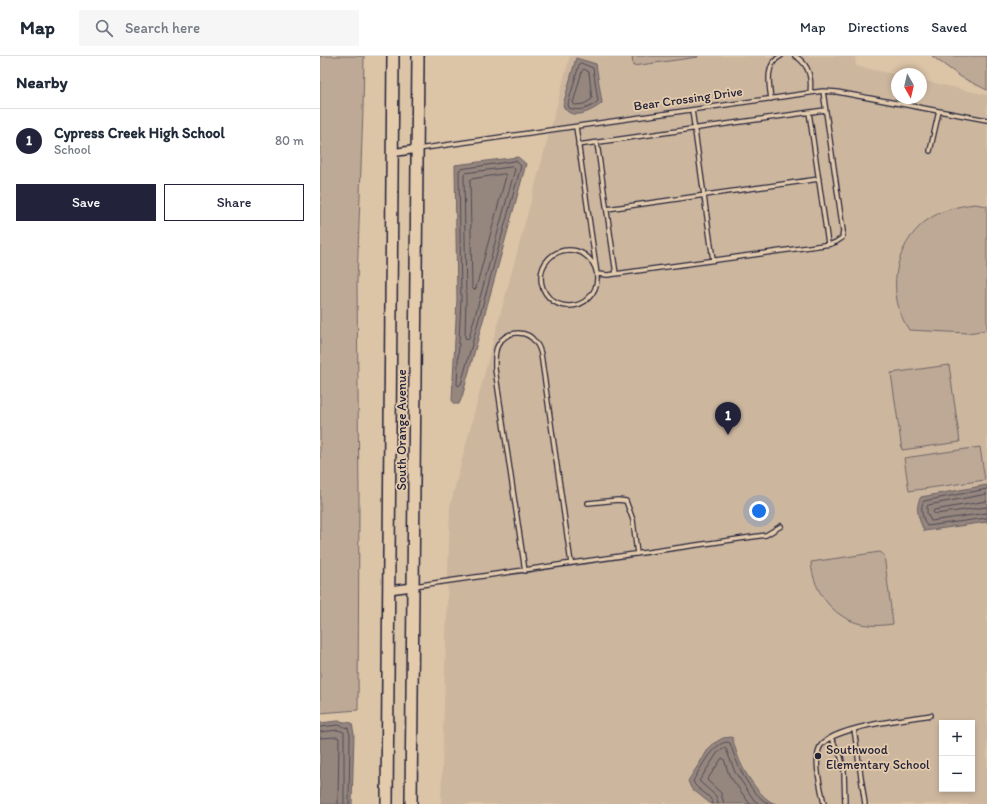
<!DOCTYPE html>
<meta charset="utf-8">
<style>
:root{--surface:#fff;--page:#f6f6f7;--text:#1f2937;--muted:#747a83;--line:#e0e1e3;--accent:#22223b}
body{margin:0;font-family:Itim,sans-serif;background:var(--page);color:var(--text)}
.controls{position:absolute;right:12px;bottom:12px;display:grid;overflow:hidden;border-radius:0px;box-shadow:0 2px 6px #0003}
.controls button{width:36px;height:36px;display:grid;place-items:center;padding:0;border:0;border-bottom:1px solid var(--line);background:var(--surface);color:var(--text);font:20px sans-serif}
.compass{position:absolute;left:571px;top:12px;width:36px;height:36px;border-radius:50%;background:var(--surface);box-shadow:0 2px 6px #0003;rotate:172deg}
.you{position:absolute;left:439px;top:455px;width:14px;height:14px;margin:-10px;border:3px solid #fff;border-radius:50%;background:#1a73e8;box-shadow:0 0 0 6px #1a73e833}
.badge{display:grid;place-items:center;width:26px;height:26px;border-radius:50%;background:var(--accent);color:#fff;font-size:13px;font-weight:700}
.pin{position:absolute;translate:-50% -33px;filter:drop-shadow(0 1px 2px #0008)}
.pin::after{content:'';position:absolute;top:21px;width:14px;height:12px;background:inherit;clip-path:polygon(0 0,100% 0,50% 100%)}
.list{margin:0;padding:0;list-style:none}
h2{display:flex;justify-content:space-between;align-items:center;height:52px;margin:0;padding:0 16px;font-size:17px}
h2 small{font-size:13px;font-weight:400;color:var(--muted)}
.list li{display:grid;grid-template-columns:26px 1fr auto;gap:12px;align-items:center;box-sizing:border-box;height:64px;padding:0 16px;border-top:1px solid var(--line)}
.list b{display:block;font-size:15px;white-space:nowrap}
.list p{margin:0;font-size:13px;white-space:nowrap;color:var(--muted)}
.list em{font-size:13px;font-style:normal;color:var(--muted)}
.actions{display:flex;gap:8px;padding:12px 16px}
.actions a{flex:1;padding:9px 0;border:1px solid var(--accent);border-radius:0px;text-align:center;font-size:14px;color:var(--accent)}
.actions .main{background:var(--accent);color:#fff}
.icon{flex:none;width:22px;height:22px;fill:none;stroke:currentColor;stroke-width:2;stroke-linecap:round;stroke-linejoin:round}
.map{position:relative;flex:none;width:667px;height:748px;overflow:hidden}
header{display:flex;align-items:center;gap:24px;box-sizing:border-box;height:56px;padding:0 20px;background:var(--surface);border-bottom:1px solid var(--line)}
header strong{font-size:19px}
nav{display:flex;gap:22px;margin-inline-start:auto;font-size:14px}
.search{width:280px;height:36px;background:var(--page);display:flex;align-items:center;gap:10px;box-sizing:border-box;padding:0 14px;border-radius:0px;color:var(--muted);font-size:15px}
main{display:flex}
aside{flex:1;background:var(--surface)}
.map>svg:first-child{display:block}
.built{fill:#ccb69e;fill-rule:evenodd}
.green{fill:#bea996;stroke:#706668}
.water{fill:#95867e;stroke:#675e63}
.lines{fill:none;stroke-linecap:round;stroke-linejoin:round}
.shore{stroke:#504a56;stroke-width:1}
.lane-casing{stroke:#22223b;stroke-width:6}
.street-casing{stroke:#22223b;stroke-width:10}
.primary-casing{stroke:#22223b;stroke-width:14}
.lane{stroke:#e4cbac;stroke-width:3.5}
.street{stroke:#e4cbac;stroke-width:7}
.primary{stroke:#e4cbac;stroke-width:11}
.poi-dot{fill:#22223b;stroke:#e4cbac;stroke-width:1.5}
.labels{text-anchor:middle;stroke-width:3.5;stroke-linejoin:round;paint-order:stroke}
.street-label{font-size:13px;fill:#22223b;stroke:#e4cbac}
.poi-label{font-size:13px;fill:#22223b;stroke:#e4cbac;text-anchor:start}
</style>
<header>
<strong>Map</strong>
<div class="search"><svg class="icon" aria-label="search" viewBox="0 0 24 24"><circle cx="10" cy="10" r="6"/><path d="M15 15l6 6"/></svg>Search here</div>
<nav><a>Map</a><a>Directions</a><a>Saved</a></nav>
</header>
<main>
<aside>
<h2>Nearby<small></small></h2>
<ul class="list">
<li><span class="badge">1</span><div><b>Cypress Creek High School</b><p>School</p></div><em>80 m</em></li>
</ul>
<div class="actions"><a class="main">Save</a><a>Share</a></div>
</aside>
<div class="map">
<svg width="667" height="748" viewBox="0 0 667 748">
<rect width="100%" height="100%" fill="#dcc4a7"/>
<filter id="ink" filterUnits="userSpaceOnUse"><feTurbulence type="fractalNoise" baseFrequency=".025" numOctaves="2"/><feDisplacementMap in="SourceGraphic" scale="8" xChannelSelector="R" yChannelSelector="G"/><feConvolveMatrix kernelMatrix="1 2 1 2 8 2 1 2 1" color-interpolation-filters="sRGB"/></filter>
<g filter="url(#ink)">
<path class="built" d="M250,0H535L536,10L577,19V42H601V24L667,39V748H347L346,746L341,748H121L130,450L167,308ZM622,667H652V733H622Z"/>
<path class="green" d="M0,0H44L43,53L37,226L39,444L38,654L0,657Z
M312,0H378V1L313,10Z
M612,0H667V34L641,21Z
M655,148L667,150V274L648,277L589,274C566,240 573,190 606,165C621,154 638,150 655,148Z
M629,309L640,386L582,394L571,317Z
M660,391L665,424L589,435L584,402Z
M560,496L564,499L573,568C565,569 557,570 548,569C516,566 493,537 491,506Z"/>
<path class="water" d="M256,2L276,8L282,47C272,56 249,66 243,49Z
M198,101L206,108L142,341L139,348H134L132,344L137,243L135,109Z
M667,429V466L604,475C599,463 594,452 601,441Z
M18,665L32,667L34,678L32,748H0V667Z
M412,681C415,691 418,703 423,712C429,723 444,746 457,748H391L371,732L368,725L391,689L403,682Z"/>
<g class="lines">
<path class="shore" d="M261,7L273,12L278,45C272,52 258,56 249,52L248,48L259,9Z
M264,13L269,16L272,43L264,48L255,49L253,47L262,15Z
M196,105L201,110L141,328L138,330L137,328L141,243L139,114L141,113Z
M193,111L195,113L149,282L146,283L145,281L146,243L144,119L146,117Z
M185,118L186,120L156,232L154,234L152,232L150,124L152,123Z
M667,433L604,445C599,451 603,464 607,470L667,462
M667,438L608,449L607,451V457L611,465L667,457
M667,445L614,454L613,456L615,458L667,451
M0,671L18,669L28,672L30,679L29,748
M0,676L18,674L24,676V748
M0,682L17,681L19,682L18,748
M393,748C392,738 376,735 373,725C380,713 393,686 408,686L410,687C418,711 427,733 448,748
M398,748L396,740L379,725L398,696L405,692L406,693L415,716L434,744L439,748
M404,748L401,737L387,724L402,702L404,703L409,719L430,748"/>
<g class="lane-casing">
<path id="lane" d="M475,0C489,8 492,22 490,37
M451,43C449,29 445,7 461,0
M372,54L393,204
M489,56L508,188
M256,71L277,218L288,219L511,188L516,186L522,182L523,175L503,35
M277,87L296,218
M258,89L505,54
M98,93L503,35L517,36L667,64
M610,95L619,55
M287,153L499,123
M221 222a28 28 0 1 1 56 0a28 28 0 1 1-56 0Z
M268,447L298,444L306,445L313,464L317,498
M205,515L175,313C175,305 174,296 178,289C186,274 207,273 216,287C219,290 220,295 221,298L251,507
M94,530L446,479L461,470
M534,673L545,748
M511,682L521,701L524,715L525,748
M504,748C501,732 494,708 499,693C506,671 589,663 611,659"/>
</g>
<g class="street-casing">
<path id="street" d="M72,97L97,93
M69,534L93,531"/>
</g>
<g class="primary-casing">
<path id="primary" d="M67,748L73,0
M91,748L98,0"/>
</g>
<use href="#lane" class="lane"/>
<use href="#street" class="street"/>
<use href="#primary" class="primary"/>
</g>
</g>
<circle class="poi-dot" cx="498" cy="700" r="4"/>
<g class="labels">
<g class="street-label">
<text transform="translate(368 42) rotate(-8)" y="5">Bear Crossing Drive</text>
<text transform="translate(81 374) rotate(-90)" y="5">South Orange Avenue</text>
</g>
<g class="poi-label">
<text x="506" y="698">Southwood<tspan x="506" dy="15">Elementary School</tspan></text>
</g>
</g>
</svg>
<div class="controls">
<button>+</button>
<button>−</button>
</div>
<svg class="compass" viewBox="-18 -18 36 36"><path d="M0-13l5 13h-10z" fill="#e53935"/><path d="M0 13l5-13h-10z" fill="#747a83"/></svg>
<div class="you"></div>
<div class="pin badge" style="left:408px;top:379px">1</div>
</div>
</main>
